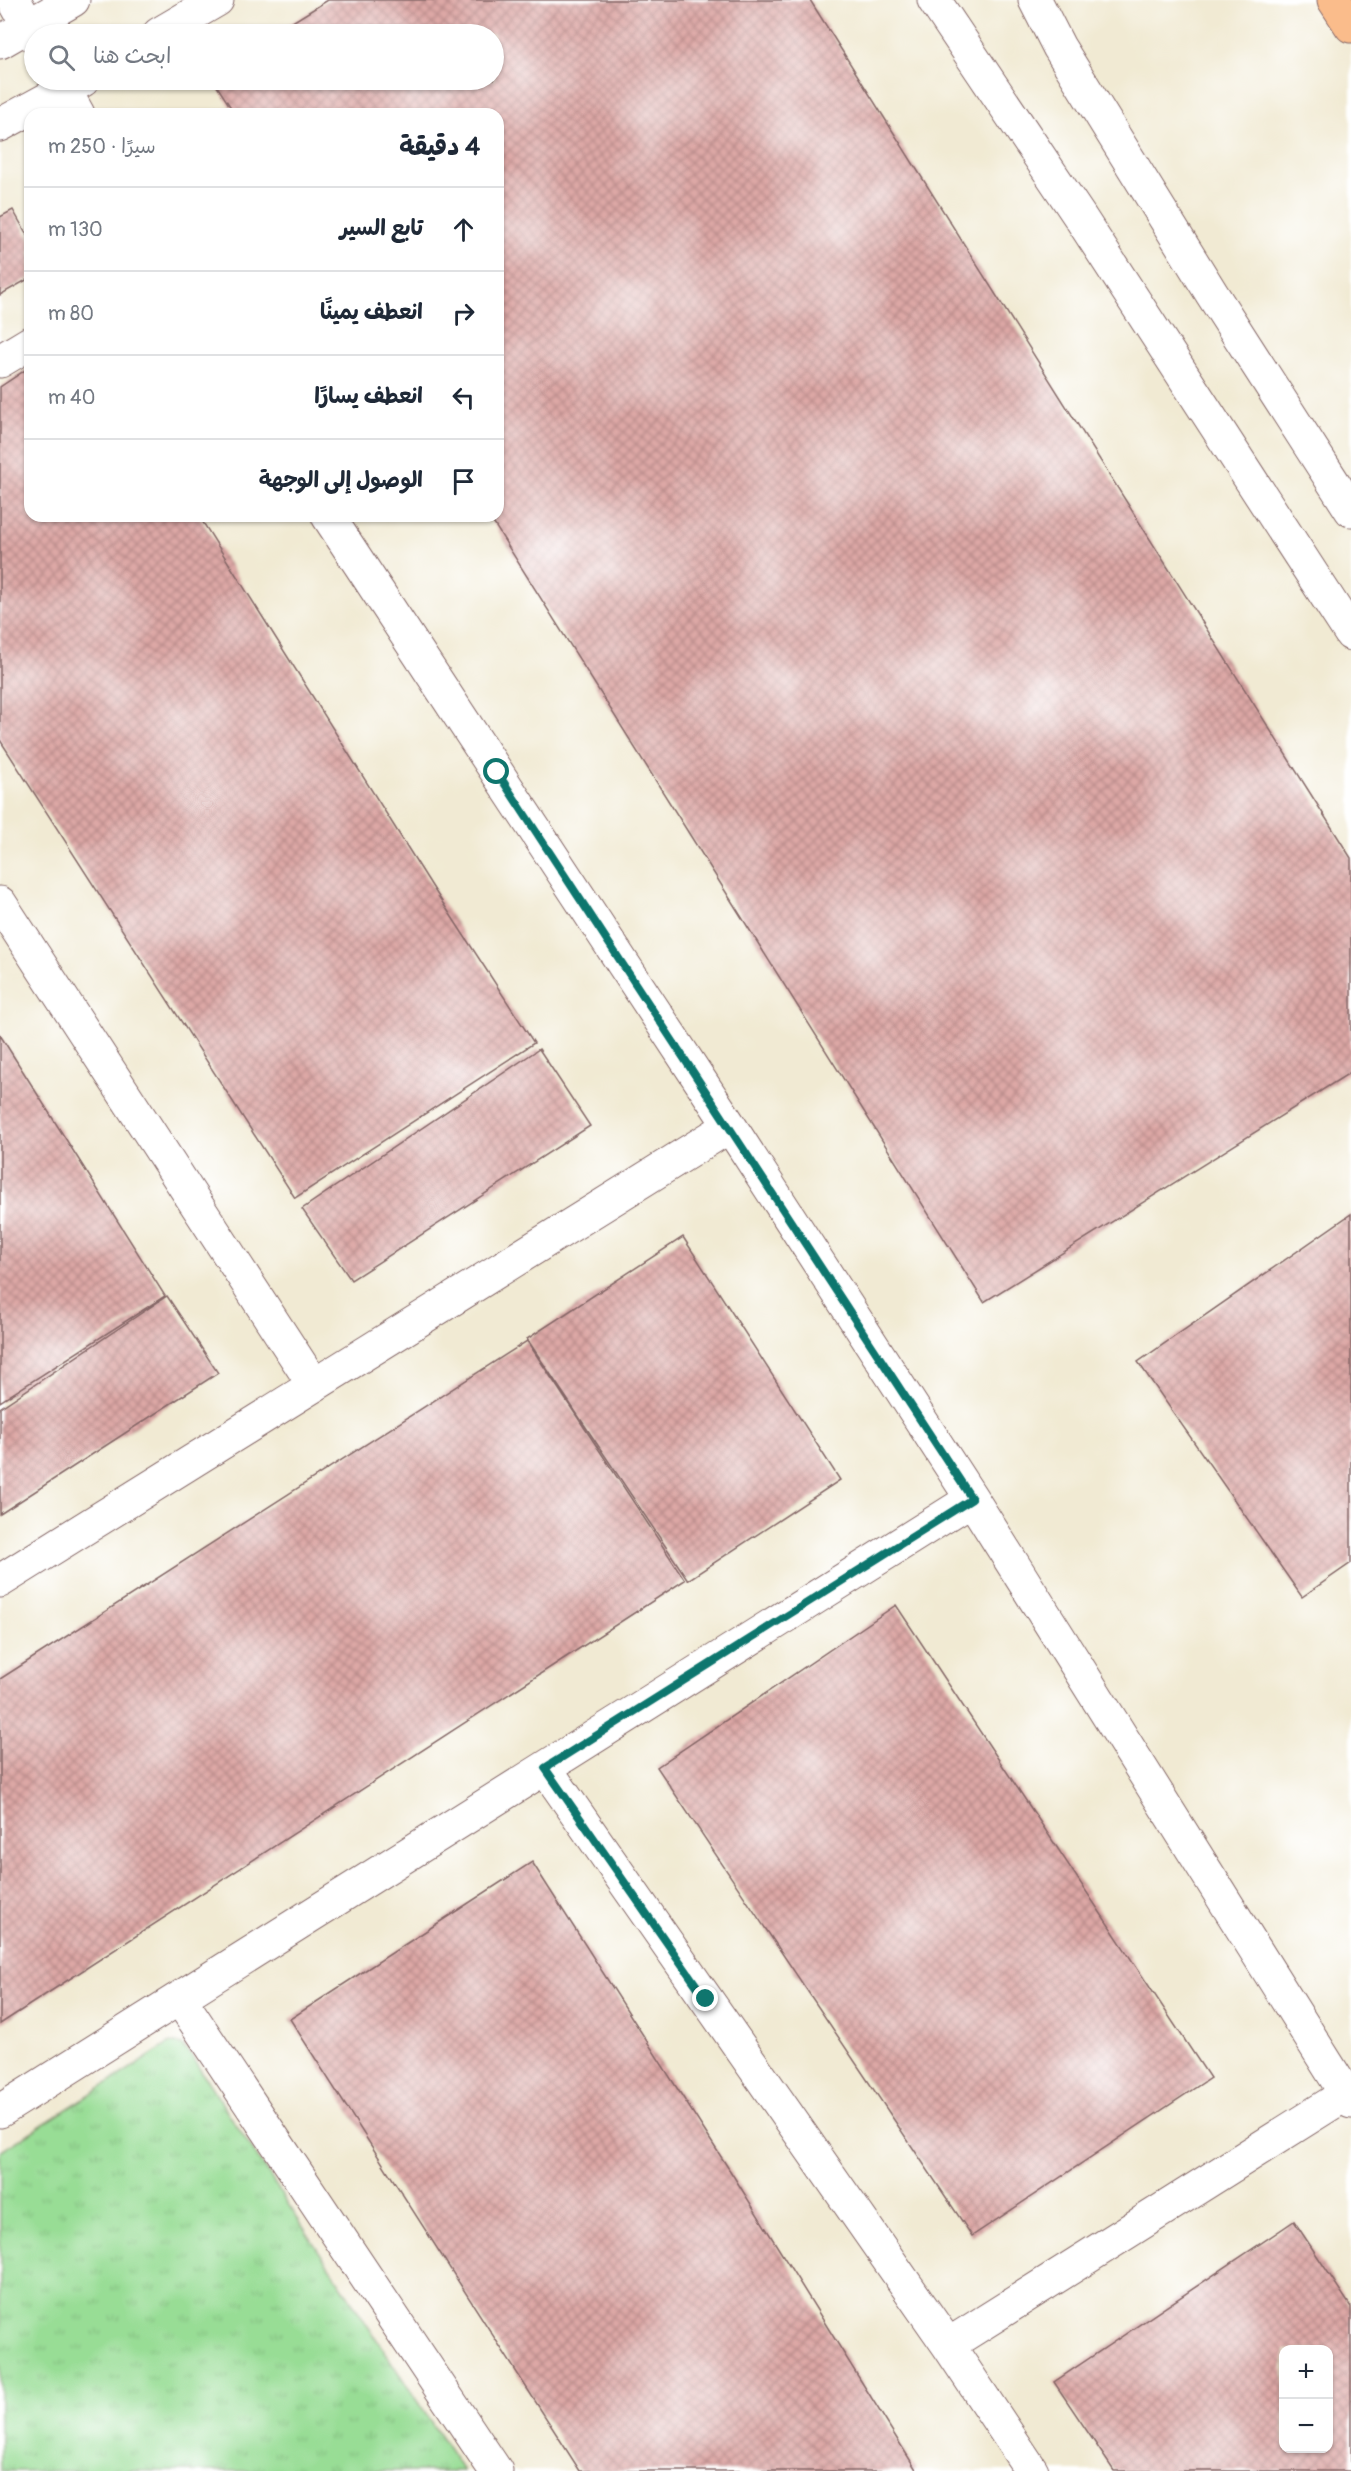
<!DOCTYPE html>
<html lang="ar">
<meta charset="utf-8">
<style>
:root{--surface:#fff;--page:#f2f2f3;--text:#1f2937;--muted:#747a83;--line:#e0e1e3}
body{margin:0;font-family:Pangolin,"Playpen Sans Arabic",sans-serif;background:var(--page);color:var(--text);direction:rtl}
.controls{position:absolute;right:18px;bottom:18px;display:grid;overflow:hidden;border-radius:12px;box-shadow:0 2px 4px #0004}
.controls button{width:54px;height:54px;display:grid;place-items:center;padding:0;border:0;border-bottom:2px solid var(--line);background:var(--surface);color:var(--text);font:30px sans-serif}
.stop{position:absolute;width:18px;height:18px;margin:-14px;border:4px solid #0f766e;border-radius:50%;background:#fff}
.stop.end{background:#0f766e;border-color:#fff;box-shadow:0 2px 6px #0008}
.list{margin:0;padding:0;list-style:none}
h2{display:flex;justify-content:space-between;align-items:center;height:78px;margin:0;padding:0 24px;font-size:26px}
h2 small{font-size:20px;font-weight:400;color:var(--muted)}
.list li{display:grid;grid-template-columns:39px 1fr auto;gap:18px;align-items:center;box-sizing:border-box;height:84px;padding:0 24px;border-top:2px solid var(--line)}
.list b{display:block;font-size:22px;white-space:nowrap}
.list em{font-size:20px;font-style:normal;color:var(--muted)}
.icon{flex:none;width:33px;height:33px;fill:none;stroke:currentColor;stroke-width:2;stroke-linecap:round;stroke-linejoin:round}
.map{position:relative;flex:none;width:1351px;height:2471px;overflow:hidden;direction:ltr}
.search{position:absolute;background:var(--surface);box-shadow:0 2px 4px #0004;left:24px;top:24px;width:480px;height:66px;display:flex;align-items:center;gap:15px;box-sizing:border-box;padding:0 21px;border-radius:33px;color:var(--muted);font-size:22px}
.panel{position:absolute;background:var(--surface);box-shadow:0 2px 4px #0004;left:24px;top:108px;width:480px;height:414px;border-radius:18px;direction:rtl}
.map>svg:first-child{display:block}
.park{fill:url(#park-tufts);stroke:#717e60;stroke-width:1.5}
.building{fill:url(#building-cross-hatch);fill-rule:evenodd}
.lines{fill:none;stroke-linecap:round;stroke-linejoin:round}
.minor-casing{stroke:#846666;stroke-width:35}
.tertiary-casing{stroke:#846666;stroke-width:35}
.motorway-casing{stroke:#846666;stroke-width:35}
.minor{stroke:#fff;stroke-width:33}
.tertiary{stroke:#fff;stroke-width:33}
.motorway{stroke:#fabc8b;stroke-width:33}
.route{stroke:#0f766e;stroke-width:8}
</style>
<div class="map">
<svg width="1351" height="2471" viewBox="0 0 1351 2471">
<defs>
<pattern id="park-tufts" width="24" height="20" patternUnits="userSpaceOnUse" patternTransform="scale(1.5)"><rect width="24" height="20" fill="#98dd95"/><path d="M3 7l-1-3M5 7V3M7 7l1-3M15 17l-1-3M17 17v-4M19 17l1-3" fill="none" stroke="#84bd81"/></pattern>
<pattern id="building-cross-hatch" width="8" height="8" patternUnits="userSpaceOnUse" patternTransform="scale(1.5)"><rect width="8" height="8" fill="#dda8a6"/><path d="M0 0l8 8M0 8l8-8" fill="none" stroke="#b58887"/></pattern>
</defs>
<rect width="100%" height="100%" fill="#fff"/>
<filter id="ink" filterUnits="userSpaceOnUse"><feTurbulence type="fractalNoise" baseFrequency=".0167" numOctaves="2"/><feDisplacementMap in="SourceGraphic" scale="12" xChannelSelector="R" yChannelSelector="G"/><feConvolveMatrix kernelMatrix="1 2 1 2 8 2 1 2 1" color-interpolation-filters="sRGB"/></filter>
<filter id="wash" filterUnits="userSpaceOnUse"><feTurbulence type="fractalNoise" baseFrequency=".008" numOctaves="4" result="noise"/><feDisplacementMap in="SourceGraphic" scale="24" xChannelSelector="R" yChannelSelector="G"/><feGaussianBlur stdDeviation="1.35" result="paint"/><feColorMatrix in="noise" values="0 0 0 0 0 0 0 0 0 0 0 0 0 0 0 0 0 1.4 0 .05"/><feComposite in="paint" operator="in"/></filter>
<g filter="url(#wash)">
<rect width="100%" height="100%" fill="#f1ead3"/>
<path class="park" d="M170,2043L182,2045L191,2056L463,2471H0V2152Z"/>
<g id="blocks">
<path class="building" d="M328,0H810L1351,858V1072L984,1302L489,516H498V114H235L213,80H494V34H273Z
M13,210L30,240V278L0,295V217Z
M30,367V516H199L435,891L534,1043L295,1198L0,740V387Z
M0,1035L165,1296L0,1402Z
M539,1049L590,1126L351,1280L302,1209Z
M1351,1214V1563L1302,1597L1138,1362Z
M683,1237L840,1480L688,1580L527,1339Z
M167,1296L218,1373L0,1514V1408Z
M527,1341L685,1580L0,2024V1679Z
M896,1605L1210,2078L972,2236L657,1767Z
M532,1862L734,2177L917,2471H580L290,2019Z
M1294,2221L1351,2307V2471H1114L1054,2382ZM1284,2350H1328V2448H1284Z"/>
</g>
</g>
<g filter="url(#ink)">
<use href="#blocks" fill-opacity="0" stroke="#846666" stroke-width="1.5"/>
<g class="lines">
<g class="minor-casing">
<path id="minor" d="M14,0L34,36
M59,80L78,114
M0,361L30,343
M328,516L730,1126L972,1499L1351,2102
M0,903L314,1385
M0,1581L730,1126
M545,1768L948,2345L1032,2471
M180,1999L496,2471
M0,2111L972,1499
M948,2345L1346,2094"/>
</g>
<g class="tertiary-casing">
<path id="tertiary" d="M934,0L1080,217L1351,634
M1035,0L1059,47L1212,294L1351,510
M159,34L217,0
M0,42L73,0
M0,125L83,80"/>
</g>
<g class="motorway-casing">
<path id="motorway" d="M1334,0L1351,26"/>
</g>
<use href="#minor" class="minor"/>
<use href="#tertiary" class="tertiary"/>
<use href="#motorway" class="motorway"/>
</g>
</g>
<g class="lines" filter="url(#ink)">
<path class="route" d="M497,772L972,1499L545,1768L706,1999"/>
</g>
</svg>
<div class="controls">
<button>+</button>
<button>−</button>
</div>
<div class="stop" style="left:497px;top:772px"></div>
<div class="stop end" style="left:706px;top:1999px"></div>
<div class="search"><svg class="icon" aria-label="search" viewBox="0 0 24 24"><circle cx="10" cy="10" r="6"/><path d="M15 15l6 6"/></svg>ابحث هنا</div>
<section class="panel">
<h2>4 دقيقة<small>سيرًا · 250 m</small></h2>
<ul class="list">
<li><svg class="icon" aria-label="ahead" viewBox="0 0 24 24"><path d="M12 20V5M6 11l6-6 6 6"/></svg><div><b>تابع السير</b></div><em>130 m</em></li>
<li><svg class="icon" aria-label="right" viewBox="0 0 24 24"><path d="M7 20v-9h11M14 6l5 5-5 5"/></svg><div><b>انعطف يمينًا</b></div><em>80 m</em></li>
<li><svg class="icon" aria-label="left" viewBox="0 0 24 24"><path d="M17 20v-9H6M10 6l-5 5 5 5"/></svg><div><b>انعطف يسارًا</b></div><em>40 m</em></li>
<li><svg class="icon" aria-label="arrive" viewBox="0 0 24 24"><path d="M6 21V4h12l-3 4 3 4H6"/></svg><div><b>الوصول إلى الوجهة</b></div></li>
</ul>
</section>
</div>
